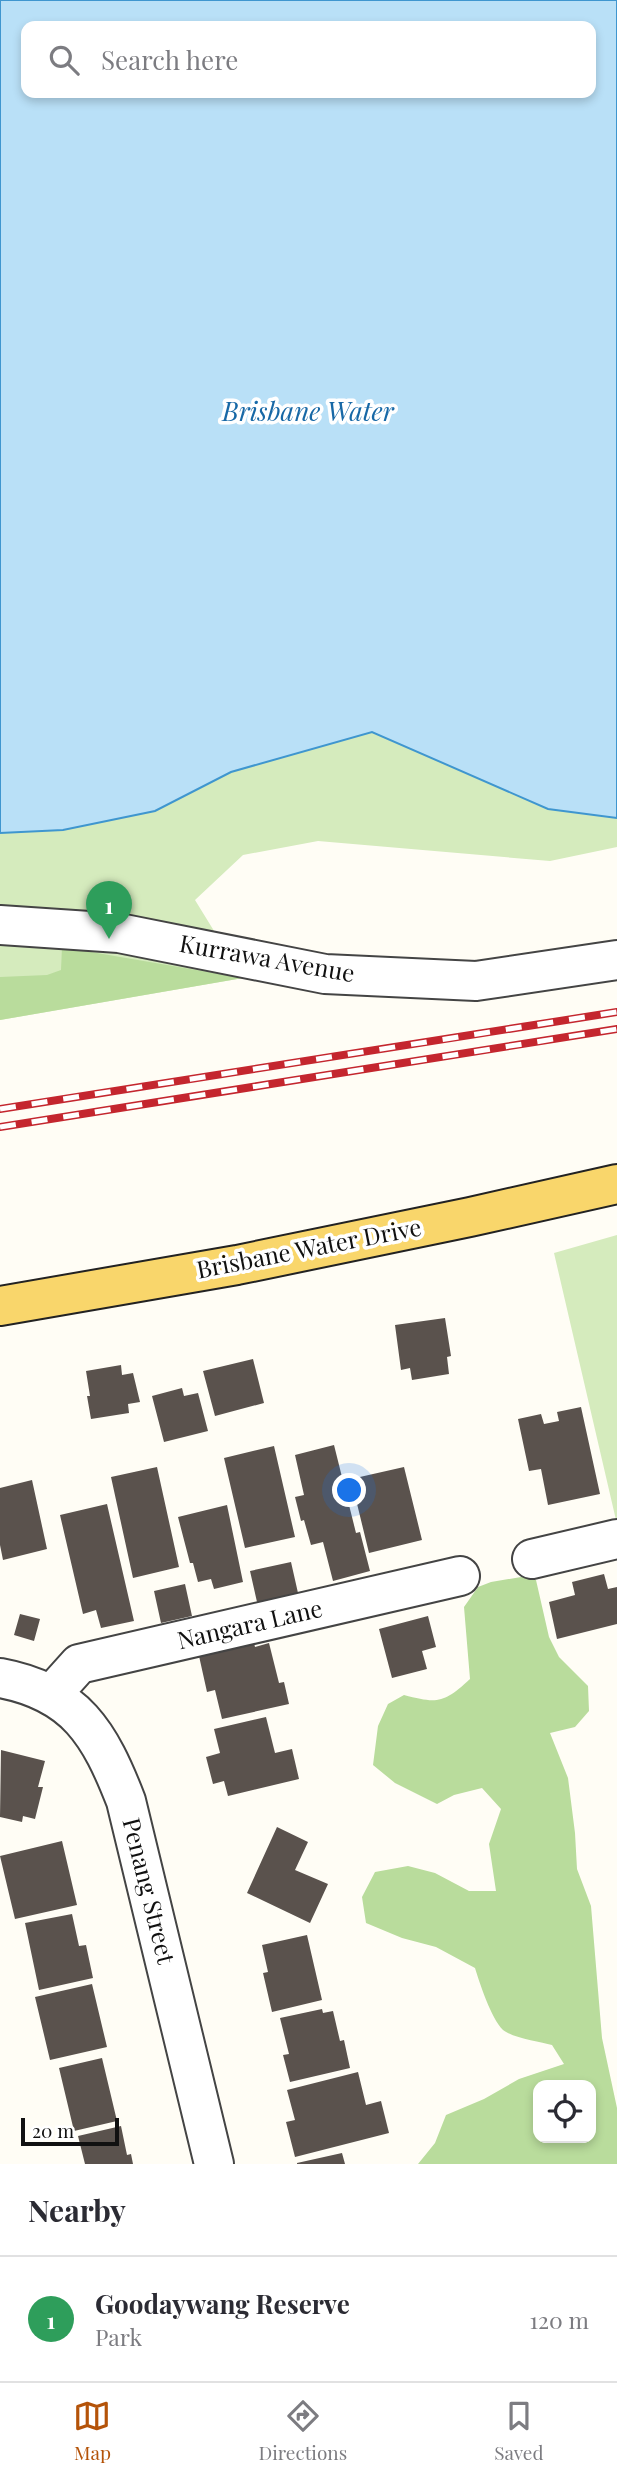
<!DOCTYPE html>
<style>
:root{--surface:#fff;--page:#f2f2f3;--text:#2b2b33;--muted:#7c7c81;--line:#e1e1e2;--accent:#b45309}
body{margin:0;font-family:"Playfair Display",serif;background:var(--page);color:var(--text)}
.controls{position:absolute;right:21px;bottom:21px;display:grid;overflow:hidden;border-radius:14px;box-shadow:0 4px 10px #0003}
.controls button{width:63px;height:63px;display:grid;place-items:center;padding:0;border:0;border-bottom:2px solid var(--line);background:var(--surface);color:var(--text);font:35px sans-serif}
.scale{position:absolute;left:21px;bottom:18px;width:98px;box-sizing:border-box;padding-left:7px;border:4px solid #111;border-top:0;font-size:19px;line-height:24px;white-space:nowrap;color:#111;-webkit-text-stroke:5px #fff;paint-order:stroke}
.you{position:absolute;left:350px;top:1491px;width:24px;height:24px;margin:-18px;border:5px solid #fff;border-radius:50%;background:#1a73e8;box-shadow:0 0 0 10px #1a73e833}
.badge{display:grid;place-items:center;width:46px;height:46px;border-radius:50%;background:var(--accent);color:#fff;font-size:23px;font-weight:700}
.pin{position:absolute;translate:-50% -58px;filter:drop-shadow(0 2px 4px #0008)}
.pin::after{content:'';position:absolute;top:37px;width:24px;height:21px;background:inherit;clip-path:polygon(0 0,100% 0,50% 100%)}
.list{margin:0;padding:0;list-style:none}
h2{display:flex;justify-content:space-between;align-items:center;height:91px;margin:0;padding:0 28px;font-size:30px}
h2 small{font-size:23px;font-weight:400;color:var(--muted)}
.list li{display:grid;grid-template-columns:46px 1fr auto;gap:21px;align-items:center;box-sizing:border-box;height:126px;padding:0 28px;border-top:2px solid var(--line)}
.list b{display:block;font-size:26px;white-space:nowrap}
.list p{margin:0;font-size:23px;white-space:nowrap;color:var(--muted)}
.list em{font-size:23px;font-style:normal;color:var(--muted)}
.icon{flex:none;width:38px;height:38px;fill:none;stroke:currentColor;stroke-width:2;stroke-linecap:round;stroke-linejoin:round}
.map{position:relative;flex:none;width:617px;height:2164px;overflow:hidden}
.search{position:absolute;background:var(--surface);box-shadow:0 4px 10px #0003;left:21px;right:21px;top:21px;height:77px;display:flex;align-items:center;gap:18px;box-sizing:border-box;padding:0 24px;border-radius:14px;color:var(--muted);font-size:26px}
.sheet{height:217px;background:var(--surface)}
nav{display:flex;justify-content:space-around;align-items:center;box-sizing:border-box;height:98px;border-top:2px solid var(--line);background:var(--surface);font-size:19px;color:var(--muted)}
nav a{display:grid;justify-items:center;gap:4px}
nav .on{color:var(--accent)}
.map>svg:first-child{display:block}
.green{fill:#d5ebbd}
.forest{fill:#b9dc9c;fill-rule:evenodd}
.water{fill:#b9e0f7;stroke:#3f96cf;stroke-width:2;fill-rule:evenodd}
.building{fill:#5a524d}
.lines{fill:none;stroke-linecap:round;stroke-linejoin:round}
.minor-casing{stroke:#444;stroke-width:42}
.major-casing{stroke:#222;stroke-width:42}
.minor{stroke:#fff;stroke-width:38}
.major{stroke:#f9d66b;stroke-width:38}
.rail-casing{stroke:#c4262e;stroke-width:8}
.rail{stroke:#fff;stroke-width:5;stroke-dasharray:16;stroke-linecap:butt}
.labels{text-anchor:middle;stroke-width:7;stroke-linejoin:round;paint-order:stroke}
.street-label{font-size:24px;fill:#111;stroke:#fff}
.water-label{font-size:26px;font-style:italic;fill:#1768a6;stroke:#fff}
</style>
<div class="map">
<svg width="617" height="2164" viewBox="0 0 617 2164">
<rect width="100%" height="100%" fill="#fffdf5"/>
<path class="green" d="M372,732L548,809L617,818V847L550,861L318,841L243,855L195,900L243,978L0,1020V833L63,830L155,811L231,772Z
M617,1235V1520H616L554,1253Z"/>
<path class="forest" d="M62,947L243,978L0,1020V977L47,975L61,970Z
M527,1576L536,1580L549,1637L559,1657L588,1686L589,1711L575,1727L550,1733L568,1778L575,1833L577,1869L591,1906L602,2038L617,2108V2164H418L435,2143L446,2115L484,2099L519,2079L564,2064L552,2045C540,2042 513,2038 503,2030C491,2018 480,1984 475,1968L436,1947L402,1938L366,1923L362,1897L375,1872L408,1866L435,1873L469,1891H496L489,1844L501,1809L482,1788L454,1795L437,1804L395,1783L373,1765L378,1726L388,1704L404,1695C438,1704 444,1703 470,1679L464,1607L478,1587L491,1582ZM538,2085H591V2138H538Z"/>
<path class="water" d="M0,0H617V818L548,809L372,732L231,772L155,811L63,830L0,833ZM26,26H591V93H26Z"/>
<path class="building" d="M445,1318L451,1356L447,1357L449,1374L412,1380L410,1368L401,1370L395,1325Z
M253,1359L264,1403L215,1416L203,1371Z
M121,1365L122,1375L133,1373L140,1402L128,1404L129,1413L91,1419L87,1396H90L86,1371Z
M182,1388L184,1396L198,1393L208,1431L164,1442L152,1396Z
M581,1407L600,1494L548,1505L541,1469L529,1471L518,1419L541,1414L544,1424L559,1421L557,1412Z
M334,1445L356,1533L360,1532L370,1571L333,1581L323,1542L311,1545L304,1520L301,1521L295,1497L304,1495L295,1455Z
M274,1446L295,1537L245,1548L224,1458Z
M157,1467L179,1567L133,1578L111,1477Z
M404,1467L422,1540L369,1553L351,1479Z
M32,1480L47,1549L3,1560L0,1545V1488Z
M107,1504L134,1621L101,1628L96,1610L83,1614L60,1515Z
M227,1505L243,1582L214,1589L211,1579L198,1582L193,1563H190L178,1517Z
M291,1562L298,1593L257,1602L250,1571Z
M604,1574L608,1589L617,1587V1624L557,1639L549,1602L575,1595L572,1582Z
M185,1584L192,1616L161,1623L154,1591Z
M20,1614L40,1619L34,1641L14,1635Z
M428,1616L436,1647L422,1651L427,1669L392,1678L379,1629Z
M254,1643L255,1647L269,1643L279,1683L284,1682L289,1704L222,1719L215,1690L207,1692L199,1656Z
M266,1717L275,1753L292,1749L299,1779L228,1796L224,1781L213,1784L206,1757L220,1753L214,1729Z
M1,1750L45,1761L38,1787H43L35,1819L23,1816L22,1822L0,1817Z
M277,1827L308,1842L295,1870L328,1884L310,1923L247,1893Z
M62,1841L77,1905L15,1919L0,1856Z
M72,1914L79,1946L86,1945L93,1978L39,1990L25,1923Z
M307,1935L322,2000L272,2012L263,1973L268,1972L262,1945Z
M92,1984L107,2047L50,2060L35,1997Z
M322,2009L323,2013L333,2011L340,2041L344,2040L350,2068L290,2082L283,2055L289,2054L280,2018Z
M102,2058L117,2121L74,2131L59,2068Z
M358,2072L366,2105L381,2101L389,2133L295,2157L286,2122L295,2120L287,2090Z
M121,2126L127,2155L131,2154L133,2164H85L78,2136Z
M342,2153L345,2164H297V2163Z"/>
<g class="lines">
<g class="minor-casing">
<path id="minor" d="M0,925L119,933L325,974L476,981L617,960
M532,1559L617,1539
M0,1678C76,1692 100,1734 126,1801L214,2164
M52,1694L79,1664L460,1576"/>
</g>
<g class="major-casing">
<path id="major" d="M0,1306L237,1265L470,1217L617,1184"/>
</g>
<use href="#minor" class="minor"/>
<use href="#major" class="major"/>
<g class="rail-casing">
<path id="rail" d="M0,1109L617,1012
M0,1127L617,1029"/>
</g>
<use href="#rail" class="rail"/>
</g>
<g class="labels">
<g class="street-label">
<text transform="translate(267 959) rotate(10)" y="8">Kurrawa Avenue</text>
<text transform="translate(309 1249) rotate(-11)" y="8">Brisbane Water Drive</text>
<text transform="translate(250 1625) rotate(-13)" y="8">Nangara Lane</text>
<text transform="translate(148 1891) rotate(76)" y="8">Penang Street</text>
</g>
<g class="water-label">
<text x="308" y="421">Brisbane Water</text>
</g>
</g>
</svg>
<div class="controls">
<button><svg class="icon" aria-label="locate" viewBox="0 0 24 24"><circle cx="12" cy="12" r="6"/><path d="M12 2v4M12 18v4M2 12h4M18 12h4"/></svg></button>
</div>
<div class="scale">20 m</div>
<div class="you"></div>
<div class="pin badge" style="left:109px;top:939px;background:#2e9e5b">1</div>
<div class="search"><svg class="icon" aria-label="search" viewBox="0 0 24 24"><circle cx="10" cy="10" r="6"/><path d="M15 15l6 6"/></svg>Search here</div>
</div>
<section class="sheet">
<h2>Nearby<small></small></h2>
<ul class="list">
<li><span class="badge" style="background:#2e9e5b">1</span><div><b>Goodaywang Reserve</b><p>Park</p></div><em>120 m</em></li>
</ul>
</section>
<nav>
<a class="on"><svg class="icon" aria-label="map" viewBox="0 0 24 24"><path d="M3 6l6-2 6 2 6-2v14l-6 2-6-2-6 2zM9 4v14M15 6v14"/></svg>Map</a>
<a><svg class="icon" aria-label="directions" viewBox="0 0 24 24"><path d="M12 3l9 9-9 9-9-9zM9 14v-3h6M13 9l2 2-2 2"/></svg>Directions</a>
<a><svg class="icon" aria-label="saved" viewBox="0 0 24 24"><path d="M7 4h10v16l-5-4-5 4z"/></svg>Saved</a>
</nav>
